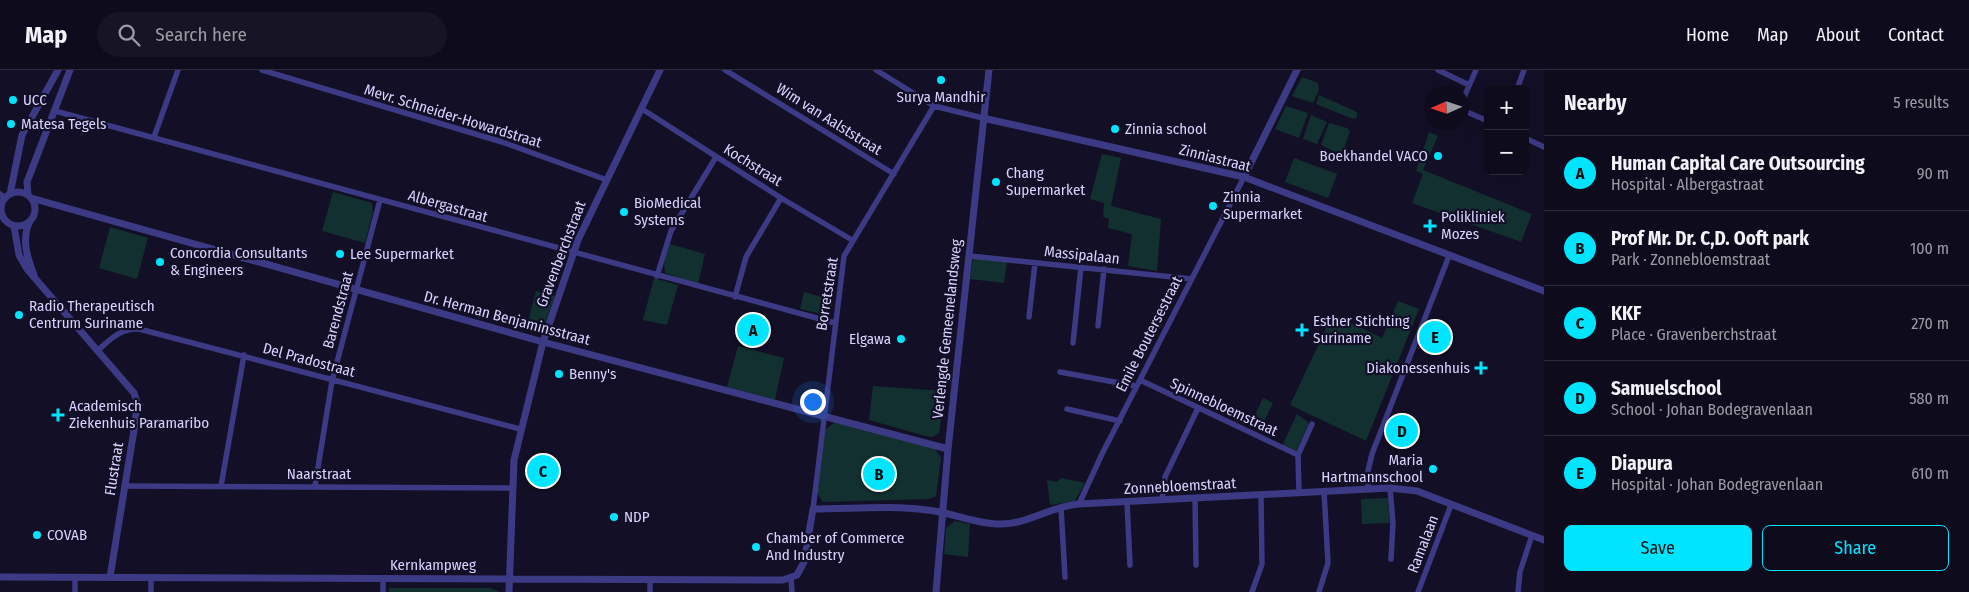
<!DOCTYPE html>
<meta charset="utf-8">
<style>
:root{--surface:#0e0b1c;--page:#171425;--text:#f1f3f6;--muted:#9b9ba3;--line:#2e2b3b;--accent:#00e5ff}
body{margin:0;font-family:"Fira Sans Condensed",sans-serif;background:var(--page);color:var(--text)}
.controls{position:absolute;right:15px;top:15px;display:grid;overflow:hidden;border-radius:8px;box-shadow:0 5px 20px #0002}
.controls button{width:45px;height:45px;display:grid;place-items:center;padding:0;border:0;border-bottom:1px solid var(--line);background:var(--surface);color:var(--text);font:25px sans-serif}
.compass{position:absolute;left:1424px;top:15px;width:45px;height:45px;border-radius:50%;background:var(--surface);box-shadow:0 5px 20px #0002;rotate:267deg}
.you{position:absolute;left:812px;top:331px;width:18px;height:18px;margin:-12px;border:4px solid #fff;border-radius:50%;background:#1a73e8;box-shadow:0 0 0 8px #1a73e833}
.badge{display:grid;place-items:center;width:32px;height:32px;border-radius:50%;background:var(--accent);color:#111;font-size:16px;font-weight:700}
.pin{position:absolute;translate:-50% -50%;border:2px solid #fff;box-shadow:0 1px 5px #0006}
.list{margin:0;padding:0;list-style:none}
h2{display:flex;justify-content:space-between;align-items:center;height:65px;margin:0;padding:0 20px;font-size:21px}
h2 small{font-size:16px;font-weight:400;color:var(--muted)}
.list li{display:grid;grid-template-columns:32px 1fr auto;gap:15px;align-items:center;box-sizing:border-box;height:75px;padding:0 20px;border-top:1px solid var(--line)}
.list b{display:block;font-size:19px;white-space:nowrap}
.list p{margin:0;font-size:16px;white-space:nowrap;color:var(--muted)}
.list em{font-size:16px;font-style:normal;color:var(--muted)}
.actions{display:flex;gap:10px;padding:15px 20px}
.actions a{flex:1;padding:11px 0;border:1px solid var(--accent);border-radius:8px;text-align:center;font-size:18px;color:var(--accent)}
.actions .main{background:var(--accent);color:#111}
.icon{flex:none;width:28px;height:28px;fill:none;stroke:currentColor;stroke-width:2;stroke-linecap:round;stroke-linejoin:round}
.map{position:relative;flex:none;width:1544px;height:522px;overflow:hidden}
header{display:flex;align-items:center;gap:30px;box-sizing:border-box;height:70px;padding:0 25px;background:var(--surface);border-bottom:1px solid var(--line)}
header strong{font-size:24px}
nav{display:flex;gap:28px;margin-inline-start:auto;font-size:18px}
.search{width:350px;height:45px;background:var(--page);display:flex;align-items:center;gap:12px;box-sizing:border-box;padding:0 18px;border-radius:28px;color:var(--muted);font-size:19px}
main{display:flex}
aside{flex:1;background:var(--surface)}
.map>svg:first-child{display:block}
.green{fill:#12302f}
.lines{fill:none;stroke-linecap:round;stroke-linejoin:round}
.minor{stroke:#3d3a85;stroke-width:5.5}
.tertiary{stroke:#3d3a85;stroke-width:7}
.poi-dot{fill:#00e5ff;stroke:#130f26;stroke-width:2}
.labels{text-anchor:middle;stroke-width:4.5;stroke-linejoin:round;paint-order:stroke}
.poi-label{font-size:15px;fill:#d9d4ff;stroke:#130f26;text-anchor:start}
.street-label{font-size:15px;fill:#d9d4ff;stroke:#130f26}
</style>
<header>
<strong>Map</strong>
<div class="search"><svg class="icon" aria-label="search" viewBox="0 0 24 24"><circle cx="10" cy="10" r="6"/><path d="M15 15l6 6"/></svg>Search here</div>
<nav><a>Home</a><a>Map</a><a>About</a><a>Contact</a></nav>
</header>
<main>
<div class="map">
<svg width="1544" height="522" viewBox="0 0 1544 522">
<rect width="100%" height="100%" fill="#130f26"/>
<path class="green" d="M1302,7L1318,13L1319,20L1313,33L1292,26Z
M1319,25L1357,42V47L1353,49L1316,34Z
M1286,36L1308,43L1299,68L1275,59Z
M1311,45L1327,52L1317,74L1303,69Z
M1329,53L1347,58L1350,61L1342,85L1321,75Z
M1429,62L1438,66L1423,100L1532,144L1521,172L1412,133L1423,104L1416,101Z
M1102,84L1121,88L1111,136L1161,149L1157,201L1128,196L1132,164L1108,158L1109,149L1103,147L1104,133L1090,129Z
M1294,88L1337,104L1328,128L1285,112Z
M333,122L372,133L373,142L365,173L322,161Z
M110,157L148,168L137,209L99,198Z
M670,174L705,184L698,214L665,203L664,193Z
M973,188L1007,192L1004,213L970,209Z
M654,208L678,215L667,255L643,250Z
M536,221L555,226L543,259L538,263L526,259Z
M804,222L833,230L830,246L800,239Z
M1398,231L1419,239L1366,371L1290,335L1333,244L1382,268Z
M738,276L784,288L775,330L727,317Z
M873,316L946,321L939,363L933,367L925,366L869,350Z
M1263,328L1273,333L1260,360L1250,356Z
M1297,344L1308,352V356L1296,381L1282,376Z
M835,352L934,377L941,388L936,426L930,429L823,432L817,423L825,360Z
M1061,408L1085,413L1075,431L1050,435L1047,410L1057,412Z
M1388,428L1390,453L1362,454L1361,429Z
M955,451L970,454L968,487L944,484L946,458Z
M389,518H490L500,522H389Z"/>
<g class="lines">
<path class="minor" d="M262,0L502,72L607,110
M725,0L894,104
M876,0L934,36L983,48
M1438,0L1469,15
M1517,19L1524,0
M1462,32L1476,0
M1462,33L1467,42L1488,51
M642,39L781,128L852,170
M55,41L835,253
M154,67L178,0
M1525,68L1544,77
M0,124L5,128
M970,186L1192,209
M657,206L671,161L716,87
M735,227L746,187L781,128
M1029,247L1035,193
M1098,256L1104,199
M1073,273L1081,197
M97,281C110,270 120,258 139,259L520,359
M1060,302L1136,316
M1140,310L1298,385
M1067,339L1120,351
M125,416L513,418
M221,416L244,285
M315,416L332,311L380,130
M1390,418L1393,453L1391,489
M1368,419V401L1372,384L1449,186
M1299,423L1298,385L1312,354
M1195,428L1196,495
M1162,430L1165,407L1198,338
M1127,432L1130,495
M1079,434L1102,384L1244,107
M1061,437L1065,507
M813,439L844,186L934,36
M75,507V522
M151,508V522
M791,508L792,522
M383,509V522
M650,511V522
M1252,522L1262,494L1261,425
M1319,522L1328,493L1324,421
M1418,522L1451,435
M1518,522L1520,502L1532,465"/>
<path class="tertiary" d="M983,48L1244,107L1544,221
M1244,107L1297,0
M1 139a17 17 0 1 1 34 0a17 17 0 1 1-34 0Z
M10,124L22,65L58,0
M28,125L27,112L70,0
M31,128L543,272L948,379
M30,151C21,169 27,187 34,205
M14,156L19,185L27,199L134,323L137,332L135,354L110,507
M0,507L783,510L797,505L804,492L813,439C851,439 890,435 927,440C951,442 975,454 999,454C1027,455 1051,436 1079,434L1390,418L1417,421L1544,470
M509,522L514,390L543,272L578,170L660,0
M936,522L948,379L989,0"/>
</g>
<g class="poi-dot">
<circle cx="941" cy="10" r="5"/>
<circle cx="13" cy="30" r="5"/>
<circle cx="11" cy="54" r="5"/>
<circle cx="1115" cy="59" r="5"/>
<circle cx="1438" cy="86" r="5"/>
<circle cx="996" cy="112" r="5"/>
<circle cx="1213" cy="136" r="5"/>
<circle cx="624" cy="142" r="5"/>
<path d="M1427.5 148.5h5v5h5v5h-5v5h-5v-5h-5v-5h5z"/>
<circle cx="340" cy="184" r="5"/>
<circle cx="160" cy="192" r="5"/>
<circle cx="19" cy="245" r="5"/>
<path d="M1299.5 252.5h5v5h5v5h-5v5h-5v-5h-5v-5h5z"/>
<circle cx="901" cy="269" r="5"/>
<path d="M1478.5 290.5h5v5h5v5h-5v5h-5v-5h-5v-5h5z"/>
<circle cx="559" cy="304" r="5"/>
<path d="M55.5 337.5h5v5h5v5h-5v5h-5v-5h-5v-5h5z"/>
<circle cx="1433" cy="399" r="5"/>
<circle cx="614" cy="447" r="5"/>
<circle cx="37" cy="465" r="5"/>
<circle cx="756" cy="477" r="5"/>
</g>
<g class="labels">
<g class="poi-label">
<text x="941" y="32" text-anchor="middle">Surya Mandhir</text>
<text x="23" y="35">UCC</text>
<text x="21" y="59">Matesa Tegels</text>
<text x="1125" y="64">Zinnia school</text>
<text x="1428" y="91" text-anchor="end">Boekhandel VACO</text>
<text x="1006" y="108">Chang<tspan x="1006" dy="17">Supermarket</tspan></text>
<text x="1223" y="132">Zinnia<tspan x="1223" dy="17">Supermarket</tspan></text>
<text x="634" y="138">BioMedical<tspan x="634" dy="17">Systems</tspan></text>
<text x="1441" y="152">Polikliniek<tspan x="1441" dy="17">Mozes</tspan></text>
<text x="170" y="188">Concordia Consultants<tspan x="170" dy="17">&amp; Engineers</tspan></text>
<text x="350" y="189">Lee Supermarket</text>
<text x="29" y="241">Radio Therapeutisch<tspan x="29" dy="17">Centrum Suriname</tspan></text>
<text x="1313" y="256">Esther Stichting<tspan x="1313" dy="17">Suriname</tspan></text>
<text x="891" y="274" text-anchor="end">Elgawa</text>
<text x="1470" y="303" text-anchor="end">Diakonessenhuis</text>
<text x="569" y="309">Benny's</text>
<text x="69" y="341">Academisch<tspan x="69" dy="17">Ziekenhuis Paramaribo</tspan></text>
<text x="1423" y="395" text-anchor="end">Maria<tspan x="1423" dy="17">Hartmannschool</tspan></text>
<text x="624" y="452">NDP</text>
<text x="47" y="470">COVAB</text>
<text x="766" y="473">Chamber of Commerce<tspan x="766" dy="17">And Industry</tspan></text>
</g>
<g class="street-label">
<text transform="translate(453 46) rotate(17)" y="5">Mevr. Schneider-Howardstraat</text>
<text transform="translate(829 49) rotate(32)" y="5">Wim van Aalststraat</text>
<text transform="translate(1215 88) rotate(14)" y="5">Zinniastraat</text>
<text transform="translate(753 95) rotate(32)" y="5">Kochstraat</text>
<text transform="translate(448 136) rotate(16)" y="5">Albergastraat</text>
<text transform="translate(561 184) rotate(-69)" y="5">Gravenberchstraat</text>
<text transform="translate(1082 185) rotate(6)" y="5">Massipalaan</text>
<text transform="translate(827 224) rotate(-81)" y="5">Borretstraat</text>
<text transform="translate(338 240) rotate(-75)" y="5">Barendstraat</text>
<text transform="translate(507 248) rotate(15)" y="5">Dr. Herman Benjaminsstraat</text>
<text transform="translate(947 259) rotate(-84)" y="5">Verlengde Gemeenelandsweg</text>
<text transform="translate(1149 264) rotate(-63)" y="5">Emile Boutersestraat</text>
<text transform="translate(309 290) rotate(15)" y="5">Del Pradostraat</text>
<text transform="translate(1224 337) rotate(25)" y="5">Spinnebloemstraat</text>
<text transform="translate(114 399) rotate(-81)" y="5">Flustraat</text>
<text x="319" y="409">Naarstraat</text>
<text transform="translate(1180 416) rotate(-3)" y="5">Zonnebloemstraat</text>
<text transform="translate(1423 474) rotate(-69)" y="5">Ramalaan</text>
<text x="433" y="500">Kernkampweg</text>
</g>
</g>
</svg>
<div class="controls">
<button>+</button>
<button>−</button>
</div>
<svg class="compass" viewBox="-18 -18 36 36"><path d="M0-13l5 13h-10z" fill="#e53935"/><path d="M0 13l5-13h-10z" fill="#9b9ba3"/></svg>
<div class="you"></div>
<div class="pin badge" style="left:753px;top:260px">A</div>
<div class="pin badge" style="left:879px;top:404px">B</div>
<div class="pin badge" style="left:543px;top:401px">C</div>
<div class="pin badge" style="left:1402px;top:361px">D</div>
<div class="pin badge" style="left:1435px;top:267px">E</div>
</div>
<aside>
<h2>Nearby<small>5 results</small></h2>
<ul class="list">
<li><span class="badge">A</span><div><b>Human Capital Care Outsourcing</b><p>Hospital · Albergastraat</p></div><em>90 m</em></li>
<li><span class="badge">B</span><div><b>Prof Mr. Dr. C,D. Ooft park</b><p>Park · Zonnebloemstraat</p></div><em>100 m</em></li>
<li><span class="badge">C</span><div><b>KKF</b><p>Place · Gravenberchstraat</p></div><em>270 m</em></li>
<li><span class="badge">D</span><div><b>Samuelschool</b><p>School · Johan Bodegravenlaan</p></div><em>580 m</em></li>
<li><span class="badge">E</span><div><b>Diapura</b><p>Hospital · Johan Bodegravenlaan</p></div><em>610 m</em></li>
</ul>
<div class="actions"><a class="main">Save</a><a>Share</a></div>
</aside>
</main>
